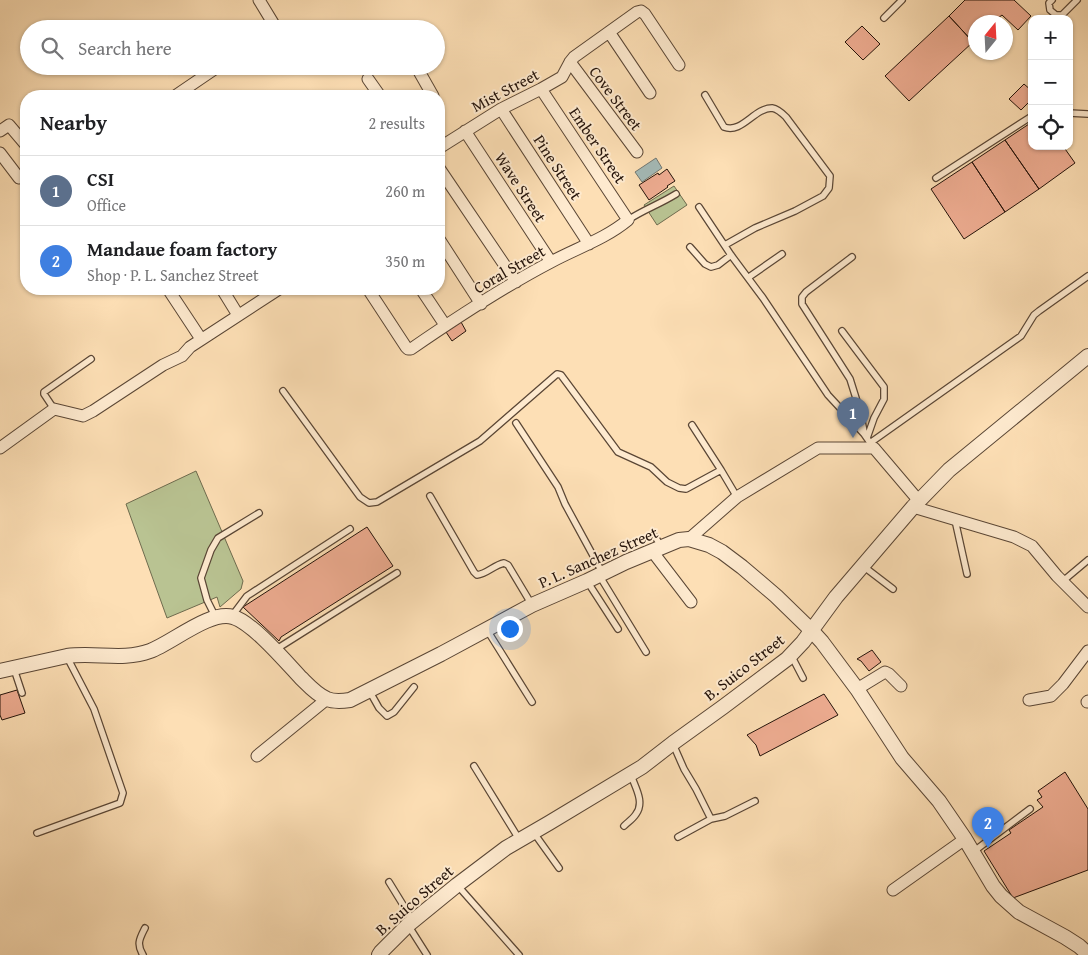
<!DOCTYPE html>
<meta charset="utf-8">
<style>
:root{--surface:#fff;--page:#f2f2f2;--text:#202124;--muted:#757577;--line:#e0e0e0;--accent:#0f766e}
body{margin:0;font-family:"Gentium Book Plus",serif;background:var(--page);color:var(--text)}
.controls{position:absolute;right:15px;top:15px;display:grid;overflow:hidden;border-radius:10px;box-shadow:0 1px 4px #0004}
.controls button{width:45px;height:45px;display:grid;place-items:center;padding:0;border:0;border-bottom:1px solid var(--line);background:var(--surface);color:var(--text);font:25px sans-serif}
.compass{position:absolute;left:968px;top:15px;width:45px;height:45px;border-radius:50%;background:var(--surface);box-shadow:0 1px 4px #0004;rotate:18deg}
.you{position:absolute;left:509px;top:628px;width:18px;height:18px;margin:-12px;border:4px solid #fff;border-radius:50%;background:#1a73e8;box-shadow:0 0 0 8px #1a73e833}
.badge{display:grid;place-items:center;width:32px;height:32px;border-radius:50%;background:var(--accent);color:#fff;font-size:16px;font-weight:700}
.pin{position:absolute;translate:-50% -41px;filter:drop-shadow(0 1px 2px #0008)}
.pin::after{content:'';position:absolute;top:26px;width:18px;height:15px;background:inherit;clip-path:polygon(0 0,100% 0,50% 100%)}
.list{margin:0;padding:0;list-style:none}
h2{display:flex;justify-content:space-between;align-items:center;height:65px;margin:0;padding:0 20px;font-size:21px}
h2 small{font-size:16px;font-weight:400;color:var(--muted)}
.list li{display:grid;grid-template-columns:32px 1fr auto;gap:15px;align-items:center;box-sizing:border-box;height:70px;padding:0 20px;border-top:1px solid var(--line)}
.list b{display:block;font-size:19px;white-space:nowrap}
.list p{margin:0;font-size:16px;white-space:nowrap;color:var(--muted)}
.list em{font-size:16px;font-style:normal;color:var(--muted)}
.icon{flex:none;width:28px;height:28px;fill:none;stroke:currentColor;stroke-width:2;stroke-linecap:round;stroke-linejoin:round}
.map{position:relative;flex:none;width:1088px;height:955px;overflow:hidden}
.search{position:absolute;background:var(--surface);box-shadow:0 1px 4px #0004;left:20px;top:20px;width:425px;height:55px;display:flex;align-items:center;gap:12px;box-sizing:border-box;padding:0 18px;border-radius:28px;color:var(--muted);font-size:19px}
.panel{position:absolute;background:var(--surface);box-shadow:0 1px 4px #0004;left:20px;top:90px;width:425px;height:205px;border-radius:20px}
.map>svg:first-child{display:block}
.green{fill:#b9c392;stroke:#6e6b4e}
.water{fill:#a4bab7;stroke:#717772}
.building{fill:#eeac91;stroke:#24130a}
.lines{fill:none;stroke-linecap:round;stroke-linejoin:round}
.service-casing{stroke:#5a4635;stroke-width:8}
.minor-casing{stroke:#5a4635;stroke-width:13}
.tertiary-casing{stroke:#5a4635;stroke-width:16}
.service{stroke:#feeacf;stroke-width:5.5}
.minor{stroke:#feeacf;stroke-width:11}
.tertiary{stroke:#feeacf;stroke-width:14}
.labels{text-anchor:middle;stroke-width:4;stroke-linejoin:round;paint-order:stroke}
.street-label{font-size:16px;fill:#24130a;stroke:#feeacf}
</style>
<div class="map">
<svg width="1088" height="955" viewBox="0 0 1088 955">
<rect width="100%" height="100%" fill="#fddfb5"/>
<filter id="stains"><feTurbulence type="fractalNoise" baseFrequency=".004" numOctaves="4"/><feColorMatrix values="0 0 0 0 .2 0 0 0 0 .09 0 0 0 0 .02 0 0 0 .5 -.17"/></filter>
<radialGradient id="worn" r=".72"><stop offset=".6" stop-color="#630" stop-opacity="0"/><stop offset="1" stop-color="#630" stop-opacity=".3"/></radialGradient>
<path class="green" d="M674,186L687,205L657,225L644,205Z
M196,471L243,581L241,589L220,607L217,597L167,618L126,504Z"/>
<path class="water" d="M656,158L662,168L642,182L635,172Z"/>
<path class="building" d="M965,0H1014L1031,16L1018,30L1002,15L993,22H976V40L973,42L949,16Z
M949,16L973,42L909,101L885,76Z
M862,26L880,44L863,60L845,42Z
M1024,84L1032,91V99L1021,110L1009,99Z
M1032,122V146H1063L1075,163L1039,189L1005,140Z
M1005,140L1039,189L1005,212L972,162Z
M972,162L1005,212L964,239L931,189Z
M667,169L675,181L667,186L668,187L649,200L639,185L658,173L659,175Z
M461,322L466,331L452,341L446,332Z
M367,527L393,566L281,637L279,641L243,607Z
M872,650L881,662L869,671L861,661L857,659Z
M17,690L25,713L2,720L0,715V695Z
M824,694L838,715L760,756L756,745L747,735Z
M1065,772L1088,809V870L1013,898L984,851L1011,833L1009,830L1043,807L1037,800L1042,797L1038,791Z"/>
<g class="lines">
<g class="service-casing">
<path id="service" d="M1052,0L1049,3L1050,10L1056,15H1062L1077,0
M884,18L902,0
M705,95L724,127C742,134 754,108 772,108C778,109 782,113 786,117L830,176L829,188L823,196L795,211L755,228L725,245
M1069,113L1088,114
M936,178L1032,116
M699,207L731,255L763,298L828,395L864,434L873,447
M628,220C643,210 660,204 676,194
M690,247L705,264L711,267L718,265L731,255
M852,257L806,292L802,297V304L850,379L860,411L864,432
M749,277L782,254
M842,331L884,387V399L874,418L867,438
M283,391L360,497L369,503L377,502L480,441L557,374L561,375L618,452L651,467L667,482L679,488L686,489L721,470
M54,409L44,394V392L91,359
M516,423L558,487L565,504L602,572
M692,425L721,470L737,497
M870,443L1021,336L1034,315L1039,311L1088,276
M430,496L474,572L477,575C487,574 494,565 504,563L508,565L532,605
M955,520L967,574
M653,534L662,547
M863,566L893,589
M599,575L646,652
M587,581L618,629
M1063,581L1088,560
M215,616L207,600L201,578L211,550L218,538L259,513
M232,616L247,596L350,529
M487,630L532,702
M275,650L397,573
M791,655L803,678
M14,669L22,693
M370,692L379,708L387,716L394,712L414,687
M673,744L684,769L696,789L711,819L725,816L755,801
M474,766L519,839
M624,826C628,822 633,819 636,814C645,802 635,787 631,775
M37,833L120,803L123,793L94,709L67,657
M534,833L559,868
M678,837L711,819
M973,852L1030,809
M389,882L413,921
M458,886L519,955
M408,925L427,955
M143,955C136,944 140,938 145,928"/>
</g>
<g class="minor-casing">
<path id="minor" d="M259,0L273,23V29
M609,32L650,93
M570,62L637,152
M416,66L433,96
M368,79L380,96
M175,96L219,66
M501,109L589,244
M0,131L9,125L26,145
M465,131L551,262
M439,148L501,109L541,89L562,77L570,62L574,57L637,12L641,11L645,14L679,65
M0,153L19,178
M439,168L516,282
M439,239L481,304
M168,289L201,339
M222,289L238,315
M368,289L406,347L408,349H411C456,318 503,287 551,262C577,248 605,239 628,220L541,89
M421,289L445,325
M0,448L54,409L83,416L93,411L163,365L182,356L190,347L279,289
M913,507L1014,537L1032,546L1057,576L1088,607
M689,539L737,497L818,448H874L919,501
M652,551L691,602
M857,689L885,672L889,674L901,686
M1029,700L1051,696L1063,684L1088,651
M1087,702L1088,701
M257,756L327,699
M893,890L965,839"/>
</g>
<g class="tertiary-casing">
<path id="tertiary" d="M0,671L67,656C95,652 123,661 150,651C172,643 210,610 233,617C253,623 286,662 301,678C308,685 317,695 327,699C334,702 343,701 350,700L441,654L532,605L587,581L626,562L679,540L689,539L709,545L722,552L742,567L776,596L812,631L822,642L857,689L902,758L939,801L965,839L993,886L1001,896L1019,912L1065,937L1079,946L1088,954
M379,955L381,952L408,925L457,885L506,848L549,823L642,767L673,743L723,707L787,659L803,642L836,597L913,507L949,470L1088,356"/>
</g>
<use href="#service" class="service"/>
<use href="#minor" class="minor"/>
<use href="#tertiary" class="tertiary"/>
</g>
<g class="labels">
<g class="street-label">
<text transform="translate(505 90) rotate(-28)" y="6">Mist Street</text>
<text transform="translate(616 98) rotate(53)" y="6">Cove Street</text>
<text transform="translate(598 145) rotate(56)" y="6">Ember Street</text>
<text transform="translate(558 167) rotate(57)" y="6">Pine Street</text>
<text transform="translate(521 187) rotate(57)" y="6">Wave Street</text>
<text transform="translate(509 269) rotate(-30)" y="6">Coral Street</text>
<text transform="translate(598 557) rotate(-24)" y="6">P. L. Sanchez Street</text>
<text transform="translate(744 667) rotate(-38)" y="6">B. Suico Street</text>
<text transform="translate(414 900) rotate(-41)" y="6">B. Suico Street</text>
</g>
</g>
<rect width="100%" height="100%" filter="url(#stains)"/>
<rect width="100%" height="100%" fill="url(#worn)"/>
</svg>
<div class="controls">
<button>+</button>
<button>−</button>
<button><svg class="icon" aria-label="locate" viewBox="0 0 24 24"><circle cx="12" cy="12" r="6"/><path d="M12 2v4M12 18v4M2 12h4M18 12h4"/></svg></button>
</div>
<svg class="compass" viewBox="-18 -18 36 36"><path d="M0-13l5 13h-10z" fill="#e53935"/><path d="M0 13l5-13h-10z" fill="#757577"/></svg>
<div class="you"></div>
<div class="pin badge" style="left:853px;top:438px;background:#5c6f8a">1</div>
<div class="pin badge" style="left:988px;top:848px;background:#3f7fe0">2</div>
<div class="search"><svg class="icon" aria-label="search" viewBox="0 0 24 24"><circle cx="10" cy="10" r="6"/><path d="M15 15l6 6"/></svg>Search here</div>
<section class="panel">
<h2>Nearby<small>2 results</small></h2>
<ul class="list">
<li><span class="badge" style="background:#5c6f8a">1</span><div><b>CSI</b><p>Office</p></div><em>260 m</em></li>
<li><span class="badge" style="background:#3f7fe0">2</span><div><b>Mandaue foam factory</b><p>Shop · P. L. Sanchez Street</p></div><em>350 m</em></li>
</ul>
</section>
</div>
